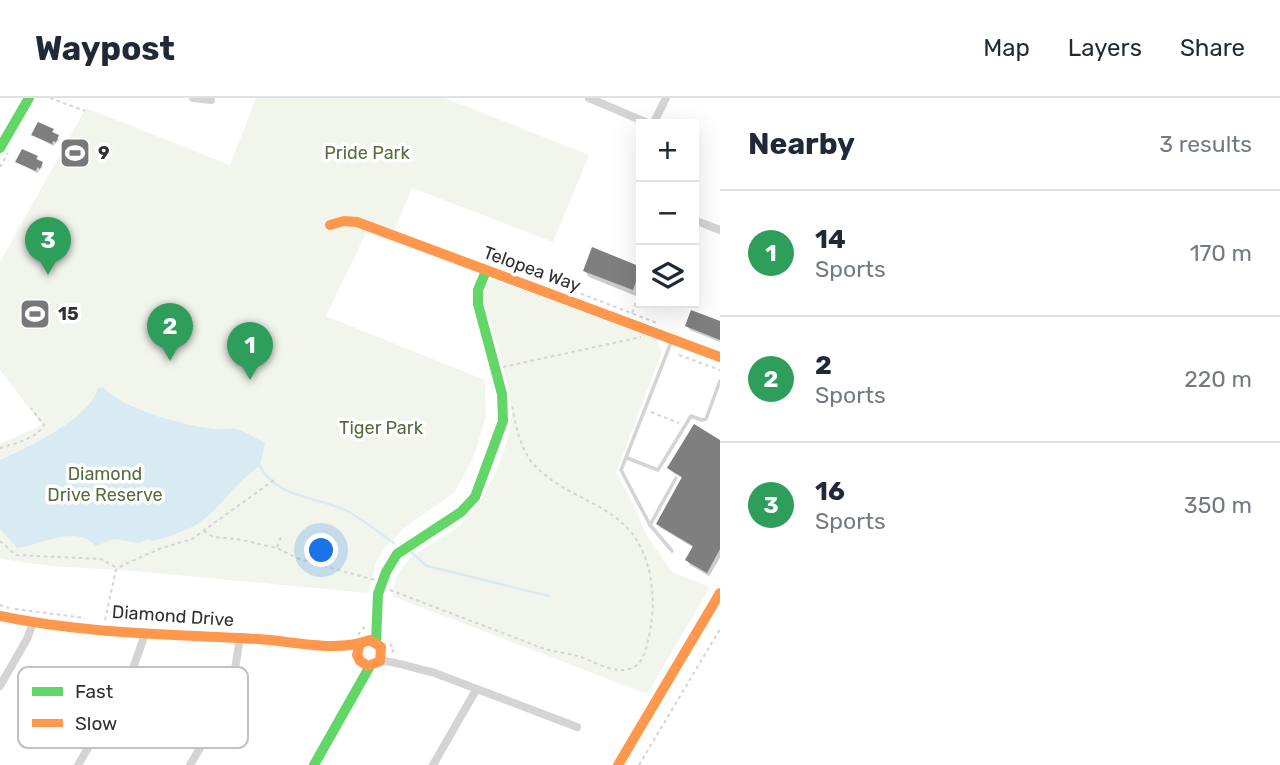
<!DOCTYPE html>
<meta charset="utf-8">
<style>
:root{--surface:#fff;--page:#f2f2f3;--text:#1f2937;--muted:#747a83;--line:#e0e1e3;--accent:#787878}
body{margin:0;font-family:Rubik,sans-serif;background:var(--page);color:var(--text)}
.controls{position:absolute;right:21px;top:21px;display:grid;overflow:hidden;border-radius:0px;box-shadow:0 7px 28px #0002}
.controls button{width:63px;height:63px;display:grid;place-items:center;padding:0;border:0;border-bottom:2px solid var(--line);background:var(--surface);color:var(--text);font:35px sans-serif}
.you{position:absolute;left:322px;top:453px;width:24px;height:24px;margin:-18px;border:5px solid #fff;border-radius:50%;background:#1a73e8;box-shadow:0 0 0 10px #1a73e833}
.badge{display:grid;place-items:center;width:46px;height:46px;border-radius:50%;background:var(--accent);color:#fff;font-size:23px;font-weight:700}
.pin{position:absolute;translate:-50% -58px;filter:drop-shadow(0 2px 4px #0008)}
.pin::after{content:'';position:absolute;top:37px;width:24px;height:21px;background:inherit;clip-path:polygon(0 0,100% 0,50% 100%)}
.list{margin:0;padding:0;list-style:none}
h2{display:flex;justify-content:space-between;align-items:center;height:91px;margin:0;padding:0 28px;font-size:30px}
h2 small{font-size:23px;font-weight:400;color:var(--muted)}
.list li{display:grid;grid-template-columns:46px 1fr auto;gap:21px;align-items:center;box-sizing:border-box;height:126px;padding:0 28px;border-top:2px solid var(--line)}
.list b{display:block;font-size:26px;white-space:nowrap}
.list p{margin:0;font-size:23px;white-space:nowrap;color:var(--muted)}
.list em{font-size:23px;font-style:normal;color:var(--muted)}
.icon{flex:none;width:38px;height:38px;fill:none;stroke:currentColor;stroke-width:2;stroke-linecap:round;stroke-linejoin:round}
.map{position:relative;flex:none;width:720px;height:667px;overflow:hidden}
header{display:flex;align-items:center;gap:42px;box-sizing:border-box;height:98px;padding:0 35px;background:var(--surface);border-bottom:2px solid var(--line)}
header strong{font-size:33px}
nav{display:flex;gap:38px;margin-inline-start:auto;font-size:24px}
main{display:flex}
aside{flex:1;background:var(--surface)}
.map>svg:first-child{display:block}
.green{fill:#f2f5ec}
.water{fill:#d9ebf2}
.shadow{fill:#0003}
.lines{fill:none;stroke-linecap:round;stroke-linejoin:round}
.stream{stroke:#d9ebf2;stroke-width:2.5}
.building{fill:#7f7f7f}
.path{stroke:#d4d4d4;stroke-width:2;stroke-dasharray:3.5 3.5;stroke-linecap:butt}
.lane{stroke:#d4d4d4;stroke-width:3.5}
.street{stroke:#d4d4d4;stroke-width:8}
.fast{stroke:#63d668;stroke-width:10}
.slow{stroke:#ff974d;stroke-width:10}
.labels{text-anchor:middle;stroke-width:7;stroke-linejoin:round;paint-order:stroke}
.poi-label{font-size:18px;font-weight:bold;fill:#303030;stroke:#fff;text-anchor:start}
.park-label{font-size:18px;fill:#566d3b;stroke:#fff}
.street-label{font-size:18px;fill:#303030;stroke:#fff}
.key{fill:#fff;stroke:#c1c1c1;stroke-width:2}
.key-label{font-size:19px;fill:#303030}
</style>
<header>
<strong>Waypost</strong>
<nav><a>Map</a><a>Layers</a><a>Share</a></nav>
</header>
<main>
<div class="map">
<svg width="720" height="667" viewBox="0 0 720 667">
<rect width="100%" height="100%" fill="#fff"/>
<path class="green" d="M256,0H445L589,57L553,144L412,90L390,143L366,135L326,218L485,282L486,318L474,358L455,394L404,430L384,451L376,465L368,495L133,473L51,468L0,461V346L42,327L0,272V164L86,10L230,67Z
M489,182H496L656,241L662,253L616,375L634,407L647,438L672,474L710,489L647,596L392,498C400,454 424,454 455,431C483,411 516,342 511,307C507,274 491,231 482,198L483,190Z"/>
<path class="water" d="M103,289C124,312 183,327 213,331C220,332 228,330 235,331C245,333 256,341 265,345L260,368C236,383 222,409 199,425C184,434 168,439 152,443L149,441L139,445L114,441L96,448C74,426 43,447 17,450L0,431V362C29,348 89,322 98,290Z"/>
<path class="shadow" d="M52,33L59,42L53,48L33,37Z
M37,59L38,63L43,68L37,75L17,64Z
M640,170L641,184L636,198L589,179L585,173Z
M720,225V244L690,232L687,228Z
M720,344V460L709,478L690,467L687,462L694,450L661,430L658,426L683,381L672,374L669,370Z"/>
<g class="lines">
<path class="stream" d="M260,368C276,401 319,398 349,414C365,423 379,435 394,445
M411,454L427,468L549,498"/>
</g>
<path class="building" d="M38,24L54,31L52,34L59,37L56,44L53,43L52,46L31,37Z
M22,51L38,58L36,61L43,64L40,71L37,69L36,73L15,64Z
M592,149L641,169L633,192L583,173Z
M691,212L720,223V242L685,228Z
M694,326L720,342V451L707,475L685,462L693,448L656,426L682,379L667,370Z"/>
<g class="lines">
<path class="path" d="M50,0L85,13
M0,69L8,55
M561,188L657,225
M632,215L641,191
M679,257L720,272
M503,269L641,239
M651,314L679,325
M0,350C15,345 35,342 44,327L31,310
M204,433L213,439L237,441L277,450L299,461L375,482
M0,443L16,457L101,461L117,470
M277,449L281,439
M390,492L542,550C554,554 567,555 578,558C594,563 613,576 629,571C642,568 646,553 648,542C657,508 654,463 631,434C604,402 557,396 531,363C519,347 516,327 512,308
M0,507L9,510
M15,511L85,520
M105,522L116,472L123,467L159,451L192,441L274,382
M358,537L365,528
M390,546L394,551L391,556
M639,667L720,531"/>
<path class="lane" d="M672,242L621,372L650,427L672,453
M627,360L658,372L691,318L702,322L706,321L720,283
M650,427L676,380"/>
<path class="street" d="M193,0L211,2
M589,0L650,26
M653,26L666,0
M694,122L720,132
M380,563C398,563 414,571 432,574L577,629
M0,588L27,541L33,525
M78,667L130,579L145,536
M190,667L223,611L233,583L240,540
M433,667L476,592"/>
<path class="fast" d="M0,50L29,0
M376,544L378,496L386,474L397,456L461,414L475,399L503,323L502,296L478,206V192L486,173
M314,667L370,568"/>
<path class="slow" d="M330,127L344,123L357,124L720,259
M0,518C84,536 172,536 258,541C293,543 336,555 370,542L381,549L380,563L368,568L360,563L357,557L360,546
M618,667L720,495"/>
</g>
<defs>
<g id="stadium-square" transform="scale(1.575)"><rect x="-9" y="-9" width="18" height="18" rx="4" fill="#787878" stroke="#fff"/><path d="M0-5a6.5 5 0 1 0 0 10a6.5 5 0 1 0 0-10ZM-3.5-1.8h7v3.6h-7Z" fill="#fff"/></g>
</defs>
<g fill-rule="evenodd">
<use href="#stadium-square" x="75" y="55"/>
<use href="#stadium-square" x="35" y="216"/>
</g>
<g class="labels">
<g class="poi-label">
<text x="98" y="61">9</text>
<text x="58" y="222">15</text>
</g>
<g class="park-label">
<text x="367" y="61">Pride Park</text>
<text x="381" y="336">Tiger Park</text>
<text x="105" y="382">Diamond<tspan x="105" dy="21">Drive Reserve</tspan></text>
</g>
<g class="street-label">
<text transform="translate(532 171) rotate(20)" y="6">Telopea Way</text>
<text transform="translate(173 518) rotate(4)" y="6">Diamond Drive</text>
</g>
</g>
<rect x="18" y="569" width="230" height="81" rx="10" class="key"/>
<rect x="32" y="589" width="31" height="9" fill="#63d668"/>
<rect x="32" y="621" width="31" height="8" fill="#ff974d"/>
<g class="key-label">
<text x="75" y="600">Fast</text>
<text x="75" y="632">Slow</text>
</g>
</svg>
<div class="controls">
<button>+</button>
<button>−</button>
<button><svg class="icon" aria-label="layers" viewBox="0 0 24 24"><path d="M12 4l9 5-9 5-9-5zM3 14l9 5 9-5"/></svg></button>
</div>
<div class="you"></div>
<div class="pin badge" style="left:250px;top:282px;background:#2e9e5b">1</div>
<div class="pin badge" style="left:170px;top:263px;background:#2e9e5b">2</div>
<div class="pin badge" style="left:48px;top:177px;background:#2e9e5b">3</div>
</div>
<aside>
<h2>Nearby<small>3 results</small></h2>
<ul class="list">
<li><span class="badge" style="background:#2e9e5b">1</span><div><b>14</b><p>Sports</p></div><em>170 m</em></li>
<li><span class="badge" style="background:#2e9e5b">2</span><div><b>2</b><p>Sports</p></div><em>220 m</em></li>
<li><span class="badge" style="background:#2e9e5b">3</span><div><b>16</b><p>Sports</p></div><em>350 m</em></li>
</ul>
</aside>
</main>
